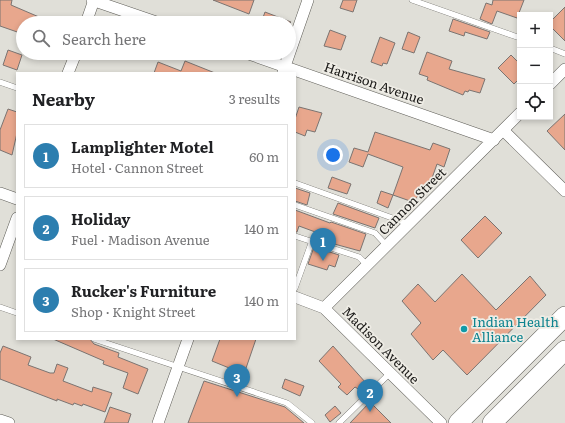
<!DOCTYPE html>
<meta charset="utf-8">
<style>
:root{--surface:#fff;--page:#f6f6f6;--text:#202124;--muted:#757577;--line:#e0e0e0;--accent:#2c7eaf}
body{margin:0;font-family:Literata,serif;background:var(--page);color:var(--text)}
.controls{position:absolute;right:12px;top:12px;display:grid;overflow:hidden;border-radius:0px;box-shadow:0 2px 6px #0003}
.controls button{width:36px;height:36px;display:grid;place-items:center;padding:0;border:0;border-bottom:1px solid var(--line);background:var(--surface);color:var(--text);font:20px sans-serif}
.you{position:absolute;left:333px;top:155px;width:14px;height:14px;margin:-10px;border:3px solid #fff;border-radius:50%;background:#1a73e8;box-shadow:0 0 0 6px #1a73e833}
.badge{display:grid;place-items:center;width:26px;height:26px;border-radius:50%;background:var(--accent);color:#fff;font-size:13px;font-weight:700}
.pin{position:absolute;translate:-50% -33px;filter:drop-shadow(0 1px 2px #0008)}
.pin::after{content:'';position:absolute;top:21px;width:14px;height:12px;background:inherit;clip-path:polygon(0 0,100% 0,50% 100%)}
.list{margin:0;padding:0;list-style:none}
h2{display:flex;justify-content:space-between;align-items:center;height:52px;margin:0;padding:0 16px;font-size:17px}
h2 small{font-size:13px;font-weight:400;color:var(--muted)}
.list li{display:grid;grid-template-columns:26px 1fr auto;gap:12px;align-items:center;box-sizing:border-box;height:64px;margin:0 8px 8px;padding:0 8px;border:1px solid var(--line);border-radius:0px}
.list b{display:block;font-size:15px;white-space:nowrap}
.list p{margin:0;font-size:13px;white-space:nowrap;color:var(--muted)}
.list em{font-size:13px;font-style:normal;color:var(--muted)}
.icon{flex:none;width:22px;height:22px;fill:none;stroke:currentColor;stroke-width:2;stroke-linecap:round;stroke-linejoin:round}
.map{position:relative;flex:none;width:565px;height:423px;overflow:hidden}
.search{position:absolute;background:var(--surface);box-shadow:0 2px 6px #0003;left:16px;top:16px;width:280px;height:44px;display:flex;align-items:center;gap:10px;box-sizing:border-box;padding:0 14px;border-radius:22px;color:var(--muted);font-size:15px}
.panel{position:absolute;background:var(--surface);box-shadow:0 2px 6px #0003;left:16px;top:72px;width:280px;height:268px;border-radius:0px}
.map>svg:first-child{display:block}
.building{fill:#e8a78d;stroke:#7b7471}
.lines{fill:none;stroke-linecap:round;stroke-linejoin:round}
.service-casing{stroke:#5e5d57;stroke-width:6}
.minor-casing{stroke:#5e5d57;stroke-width:12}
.trunk-casing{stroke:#5e5d57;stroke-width:20}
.service{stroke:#fff;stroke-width:5.5}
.minor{stroke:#fff;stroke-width:11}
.trunk{stroke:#fff;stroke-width:19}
.culture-dot{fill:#0f9aa8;stroke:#eeece5;stroke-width:1.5}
.labels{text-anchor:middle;stroke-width:3.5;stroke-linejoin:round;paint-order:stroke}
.street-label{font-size:13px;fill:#1a1917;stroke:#eeece5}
.culture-label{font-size:13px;fill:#0d838f;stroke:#eeece5;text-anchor:start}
</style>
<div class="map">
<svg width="565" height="423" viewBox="0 0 565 423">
<rect width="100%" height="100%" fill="#e0dfd8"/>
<path class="building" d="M0,0H12L11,5L53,23H23V34L0,26Z
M213,0H254L249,14Z
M343,0H357L353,12L340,8Z
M493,0H524L517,18L497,11L492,24L480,19L486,3L492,5Z
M565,7V41L550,26V22Z
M265,12L291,22L290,23H261Z
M453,19L490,32L487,39L465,32L464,36L449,31Z
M330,30L346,36L341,50L324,46Z
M408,32L420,37L414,53L402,49Z
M380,37L395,43L387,64L383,63L382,66L371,62Z
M8,50L22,55L17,70L3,65Z
M427,52L452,61L449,69L485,79L480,93L469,90L468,92L465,91L463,95L427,80L428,77L419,74Z
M511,55L520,64V78L514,84L498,68Z
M185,61L215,73H154L158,62L181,71Z
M299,107L322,113L315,132L307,130L305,136L295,132V119Z
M8,109L17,112V133L12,155L0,150V130Z
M565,114V150L547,131Z
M375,132L430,150L433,143L450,149L444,167L437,164L431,181L413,202L393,195L403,167L368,154L363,167L349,162L354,148L368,152Z
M332,177L351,184L347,194L328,188Z
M295,188L310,193L307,205L295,201Z
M381,191L393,195L388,208L377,203Z
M338,203L379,218L375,228L333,214Z
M295,210L330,223L331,222L366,234L360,251L316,239L318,233L299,226L297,232H295Z
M485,216L502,233L478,258L461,240Z
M314,247L339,255L335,267L329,265L327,270L308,264Z
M462,274L496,310L530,276L546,295L467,375L443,350L433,360L411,334L421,323L402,301L418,284L435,302Z
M53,339H90L94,344L119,353L118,357L148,369L138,394L123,388L128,373L103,364L104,361Z
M220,339H256L244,374L212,361Z
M3,346L31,357L28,365L50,373H54L57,364L68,368L63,381L92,392L93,387L112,393L105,412L83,404L82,406L74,403L73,405L57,399V401L0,379V353Z
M333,346L366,383L360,390L355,387L347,395L338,387L341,384L319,361Z
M285,379L304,386L300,396L282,388Z
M204,381L285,407L304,423H188Z
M370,402L391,423H350Z
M335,406L341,413L330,422L325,415Z
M110,407L131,414L128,423H104Z"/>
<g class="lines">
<g class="service-casing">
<path id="service" d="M412,0L520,38
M550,48L565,54
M0,82L17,88
M295,183L409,224
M295,205L375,233L387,246
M295,236L359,257L367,265
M295,288L312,241
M0,307L17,313
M94,339L287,403L312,423
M339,423L390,373"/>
</g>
<g class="minor-casing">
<path id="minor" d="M92,0L159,23
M86,23L94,0
M246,53L494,140
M283,72L308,0
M68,73L76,53
M550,84L565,69
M503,130L565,191
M0,193L17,199
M0,265L17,218
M295,297L324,308L441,423
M324,308L520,113
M0,420L9,423
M158,423L188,339"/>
</g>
<g class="trunk-casing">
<path id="trunk" d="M458,423L565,316
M492,423L565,350"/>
</g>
<use href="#service" class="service"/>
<use href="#minor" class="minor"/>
<use href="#trunk" class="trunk"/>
</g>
<circle class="culture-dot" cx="464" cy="329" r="4"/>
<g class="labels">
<g class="street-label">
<text transform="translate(374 83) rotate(19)" y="5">Harrison Avenue</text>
<text transform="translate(412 201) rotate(-45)" y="5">Cannon Street</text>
<text transform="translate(381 345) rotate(45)" y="5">Madison Avenue</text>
</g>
<g class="culture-label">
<text x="472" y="327">Indian Health<tspan x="472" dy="15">Alliance</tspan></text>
</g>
</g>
</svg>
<div class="controls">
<button>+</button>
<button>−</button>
<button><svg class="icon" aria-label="locate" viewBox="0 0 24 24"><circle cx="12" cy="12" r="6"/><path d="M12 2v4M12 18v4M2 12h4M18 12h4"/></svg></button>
</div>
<div class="you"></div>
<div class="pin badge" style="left:323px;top:261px">1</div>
<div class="pin badge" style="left:370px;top:412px">2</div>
<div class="pin badge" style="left:237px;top:397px">3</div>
<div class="search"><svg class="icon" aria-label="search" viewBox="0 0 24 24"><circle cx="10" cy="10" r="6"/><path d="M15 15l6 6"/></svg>Search here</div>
<section class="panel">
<h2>Nearby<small>3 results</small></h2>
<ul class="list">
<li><span class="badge">1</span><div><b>Lamplighter Motel</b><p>Hotel · Cannon Street</p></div><em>60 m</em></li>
<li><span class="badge">2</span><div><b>Holiday</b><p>Fuel · Madison Avenue</p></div><em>140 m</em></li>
<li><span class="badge">3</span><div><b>Rucker's Furniture</b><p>Shop · Knight Street</p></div><em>140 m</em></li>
</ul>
</section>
</div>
